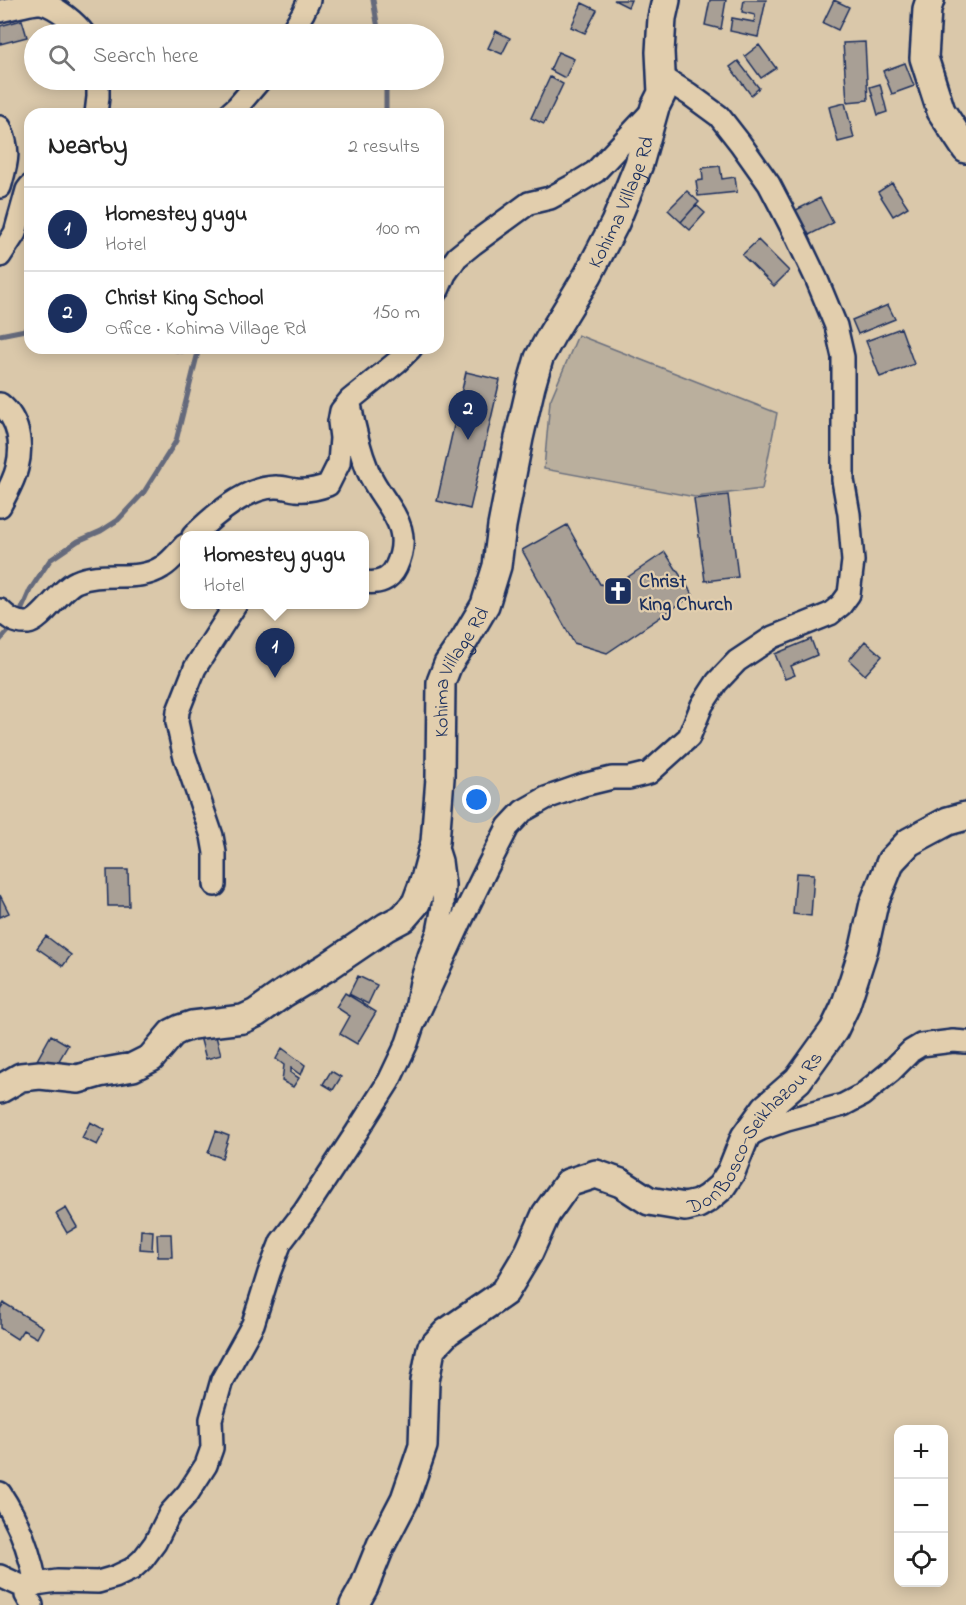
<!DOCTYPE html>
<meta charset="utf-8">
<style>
:root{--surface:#fff;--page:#f2f2f2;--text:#222;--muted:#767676;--line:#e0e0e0;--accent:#1b2f5e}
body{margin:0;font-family:"Indie Flower",sans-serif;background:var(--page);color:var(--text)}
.controls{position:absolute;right:18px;bottom:18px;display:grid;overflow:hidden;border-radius:12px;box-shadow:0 3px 15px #0003}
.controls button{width:54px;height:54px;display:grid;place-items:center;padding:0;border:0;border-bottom:2px solid var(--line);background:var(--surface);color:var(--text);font:30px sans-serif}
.you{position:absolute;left:477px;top:800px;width:21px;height:21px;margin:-15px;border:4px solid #fff;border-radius:50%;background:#1a73e8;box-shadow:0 0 0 9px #1a73e833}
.badge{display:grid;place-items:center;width:39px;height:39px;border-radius:50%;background:var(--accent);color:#fff;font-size:20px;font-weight:700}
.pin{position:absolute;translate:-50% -50px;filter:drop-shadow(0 2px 3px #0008)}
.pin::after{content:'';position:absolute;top:32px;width:21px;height:18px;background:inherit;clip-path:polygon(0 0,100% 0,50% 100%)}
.popup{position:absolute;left:180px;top:531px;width:189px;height:78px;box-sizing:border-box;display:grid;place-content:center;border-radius:12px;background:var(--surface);filter:drop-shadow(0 2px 4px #0005);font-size:20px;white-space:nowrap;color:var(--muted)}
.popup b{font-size:22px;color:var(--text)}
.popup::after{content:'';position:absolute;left:50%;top:100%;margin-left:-12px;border:12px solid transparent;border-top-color:var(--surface)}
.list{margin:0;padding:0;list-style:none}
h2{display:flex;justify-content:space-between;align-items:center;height:78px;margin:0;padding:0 24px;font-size:26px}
h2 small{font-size:20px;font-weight:400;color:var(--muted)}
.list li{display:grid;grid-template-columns:39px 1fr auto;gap:18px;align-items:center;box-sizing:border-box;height:84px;padding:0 24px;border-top:2px solid var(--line)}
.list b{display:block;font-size:22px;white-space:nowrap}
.list p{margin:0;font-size:20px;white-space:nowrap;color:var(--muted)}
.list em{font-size:20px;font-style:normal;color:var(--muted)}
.icon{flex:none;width:33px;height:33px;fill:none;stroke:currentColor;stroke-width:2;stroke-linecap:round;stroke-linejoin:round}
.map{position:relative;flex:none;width:966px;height:1605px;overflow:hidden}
.search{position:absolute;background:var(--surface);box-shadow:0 3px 15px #0003;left:24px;top:24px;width:420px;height:66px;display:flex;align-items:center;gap:15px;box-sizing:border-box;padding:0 21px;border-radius:33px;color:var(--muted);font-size:22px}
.panel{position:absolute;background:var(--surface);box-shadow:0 3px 15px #0003;left:24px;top:108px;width:420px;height:246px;border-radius:18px}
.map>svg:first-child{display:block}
.green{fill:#baaf9d;stroke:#6a6f7e;stroke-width:1.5}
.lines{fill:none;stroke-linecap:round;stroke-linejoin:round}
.stream{stroke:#656a7b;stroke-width:5}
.building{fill:#a89f95;stroke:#1b2f5e;stroke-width:1.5}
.minor-casing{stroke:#1b2f5e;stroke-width:26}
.major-casing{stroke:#1b2f5e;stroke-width:32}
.minor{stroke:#e2cead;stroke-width:21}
.major{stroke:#e2cead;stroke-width:27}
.labels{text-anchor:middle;stroke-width:4.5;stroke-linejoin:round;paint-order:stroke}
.street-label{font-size:20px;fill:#1b2f5e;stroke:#e2cead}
.poi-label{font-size:20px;font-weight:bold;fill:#1b2f5e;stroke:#e2cead;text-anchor:start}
</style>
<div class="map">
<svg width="966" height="1605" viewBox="0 0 966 1605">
<rect width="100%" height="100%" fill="#dac8aa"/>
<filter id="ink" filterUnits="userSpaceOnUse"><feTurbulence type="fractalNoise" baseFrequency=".0167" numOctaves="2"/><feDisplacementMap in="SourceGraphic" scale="12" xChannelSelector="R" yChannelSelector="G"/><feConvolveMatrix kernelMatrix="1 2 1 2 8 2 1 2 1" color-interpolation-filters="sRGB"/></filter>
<g filter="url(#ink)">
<path class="green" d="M578,335L777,413L762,489L695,497L544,469L550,401Z"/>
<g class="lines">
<path class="stream" d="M373,0L379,34
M383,114L386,109V80
M0,335L30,329
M168,348L181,351L199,348
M18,618L30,590L50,560L78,541L101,531L118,520L144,492L176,441L199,348
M0,640L13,626"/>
</g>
<path class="building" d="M614,0H631L628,7Z
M710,0H726L721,29L705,25Z
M744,0H766L758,37L730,31L732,18L754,22L755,15L742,12Z
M834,0L849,7L838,30L823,23Z
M582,3L597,10L585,33L571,27Z
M22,20L27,37L0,44V26Z
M496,31L510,38L502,54L488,48Z
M865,42L868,100L847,102L843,43Z
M759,45L776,68L761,78L745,56Z
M558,52L574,59L565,78L550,70Z
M738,61L759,88L751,95L730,67Z
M905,63L914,86L892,94L883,71Z
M550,77L563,84L544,124L531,118Z
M880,84L887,112L878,115L870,87Z
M845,103L854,138L838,142L829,107Z
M720,166L722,179L735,177L737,192L698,196L696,181L703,180L702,168Z
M892,183L908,207L893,216L878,192Z
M687,191L699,202L681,222L668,210Z
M820,198L833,223L807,236L794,211Z
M696,205L705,213L690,230L681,222Z
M758,240L789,271L774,286L742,255Z
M888,305L895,319L858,334L852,320Z
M901,328L914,364L880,377L866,341Z
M466,372L500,380L470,509L437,501Z
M728,495L738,577L705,581L694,499Z
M567,525L600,584L613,587L665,552L693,595L607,653L574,643L522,550Z
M811,639L817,655L791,666L795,675L785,679L775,654Z
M865,641L882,656L865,675L849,660Z
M107,870H128L129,906H108Z
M796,873L814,874L811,916L793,914Z
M0,895L9,913L0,917Z
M46,936L71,955L63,966L37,948Z
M358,976L377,985L368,1004L349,994Z
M345,993L376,1012L357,1044L340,1034L350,1016L336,1007Z
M213,1025L221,1055L206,1059L198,1029Z
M51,1035L68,1045L53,1071L36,1062Z
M282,1048L305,1065L301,1075L291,1068V1073L299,1078L293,1087L282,1081L284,1065L276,1059Z
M331,1071L341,1077L333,1090L323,1084Z
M90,1122L105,1130L97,1145L82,1138Z
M216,1131L229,1136L222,1158L208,1153Z
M66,1208L77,1227L67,1233L56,1214Z
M141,1230L153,1231L152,1250L140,1249Z
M157,1234H171L172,1257H158Z
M4,1303L43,1327L37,1338L23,1330L17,1339L0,1328V1309Z"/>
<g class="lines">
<g class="minor-casing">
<path id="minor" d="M0,11C9,9 36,2 42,3C57,7 76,23 84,34
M290,34L303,13L309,0
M96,114L98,97V80
M229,114L237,107L260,80
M0,127C11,152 7,162 0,187
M0,256L15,233L27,190L30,186
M438,290L445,274L457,257L473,244L529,203L550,198L572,186L595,172L654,109
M0,404C19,419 23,445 17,468C14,481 6,494 0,506
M350,404C354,427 359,449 368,471C383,506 416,524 396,567C390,580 378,584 365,582
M193,536C213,516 248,486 277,487C283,487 289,489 296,490C307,491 317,489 328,485L339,463L341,438L339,422L341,411L350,400L397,362L411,348
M0,610C8,618 16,624 28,623C42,621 60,589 76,582C104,569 136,584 162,567C171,562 178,552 185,545
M215,885V853L212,836L184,754L177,722L178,711L195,668L236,604
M413,1025L460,923L486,870L508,827L523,811L546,798L583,785L612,778H629L649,773L689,737L702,705L717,682L737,661L773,637L830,614L841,605L849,594L853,561L849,514L843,480V357L836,326L817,280L795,234L769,184L740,143L719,116L689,94L662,77
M745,1137L761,1129L787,1120L843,1105L862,1095L890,1072L911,1051L921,1045L953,1041L966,1042
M0,1493C18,1520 30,1552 36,1584
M0,1576L28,1589
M32,1605L26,1595L28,1589L36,1584L57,1581L98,1582L115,1577L132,1569L143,1559L155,1543L170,1513L188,1493L206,1465L212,1448L211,1419L222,1380L253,1324L269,1273L281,1242L304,1212L356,1133L389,1081L407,1043L413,1025L421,982L429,956L438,932L443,906L444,885L441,861L435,842"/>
</g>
<g class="major-casing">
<g id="major">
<path d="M930,0L927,9L924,58L941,111L966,149"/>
<path id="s1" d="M0,1089L21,1077L40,1075L78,1079L99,1073L133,1067L151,1058L172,1033L180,1029L192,1025L243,1019L256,1013L284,993L327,967L386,927L403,918L416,903L425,879L435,842L440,778L441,682L448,664L465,639L485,605L497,566L502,526L519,438L531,386L539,358L552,334L588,275L615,223L639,164L655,107L662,93L660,52L662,18L666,0"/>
<path id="s2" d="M354,1605L364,1587L381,1545L405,1499L423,1446L425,1381L431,1349L447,1332L505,1292L529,1252L546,1214L568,1183L596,1174L621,1183L649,1201L685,1207L698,1204L708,1198L721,1187L731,1172L745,1137L766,1108L798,1080L834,1030L845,1007L864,948L874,903L891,861L909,842L948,821L966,816"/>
</g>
</g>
<use href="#minor" class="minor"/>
<use href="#major" class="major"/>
</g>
</g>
<defs>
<g id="church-square" transform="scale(1.5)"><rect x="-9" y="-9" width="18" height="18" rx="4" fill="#1b2f5e" stroke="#e2cead"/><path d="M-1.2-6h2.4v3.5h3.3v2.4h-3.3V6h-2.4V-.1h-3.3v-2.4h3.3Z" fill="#fff"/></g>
</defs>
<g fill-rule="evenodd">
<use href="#church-square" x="618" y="591"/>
</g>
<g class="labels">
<g class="street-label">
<text dy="7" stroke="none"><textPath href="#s1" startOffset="1216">Kohima Village Rd</textPath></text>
<text dy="7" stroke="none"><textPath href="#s1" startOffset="712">Kohima Village Rd</textPath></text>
<text dy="7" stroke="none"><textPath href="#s2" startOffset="723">DonBosco-Seikhazou Rs</textPath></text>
</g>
<g class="poi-label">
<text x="639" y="587">Christ<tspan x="639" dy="23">King Church</tspan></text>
</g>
</g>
</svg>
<div class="controls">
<button>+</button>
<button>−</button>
<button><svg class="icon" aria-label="locate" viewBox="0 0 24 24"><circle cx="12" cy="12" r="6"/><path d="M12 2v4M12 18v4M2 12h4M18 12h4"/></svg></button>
</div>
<div class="you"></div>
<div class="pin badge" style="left:275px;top:678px">1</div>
<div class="popup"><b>Homestey gugu</b>Hotel</div>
<div class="pin badge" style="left:468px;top:440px">2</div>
<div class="search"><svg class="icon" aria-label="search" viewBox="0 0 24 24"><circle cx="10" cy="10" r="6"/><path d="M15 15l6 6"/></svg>Search here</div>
<section class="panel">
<h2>Nearby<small>2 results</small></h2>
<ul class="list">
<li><span class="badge">1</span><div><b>Homestey gugu</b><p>Hotel</p></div><em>100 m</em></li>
<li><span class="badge">2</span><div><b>Christ King School</b><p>Office · Kohima Village Rd</p></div><em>150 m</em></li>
</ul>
</section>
</div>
